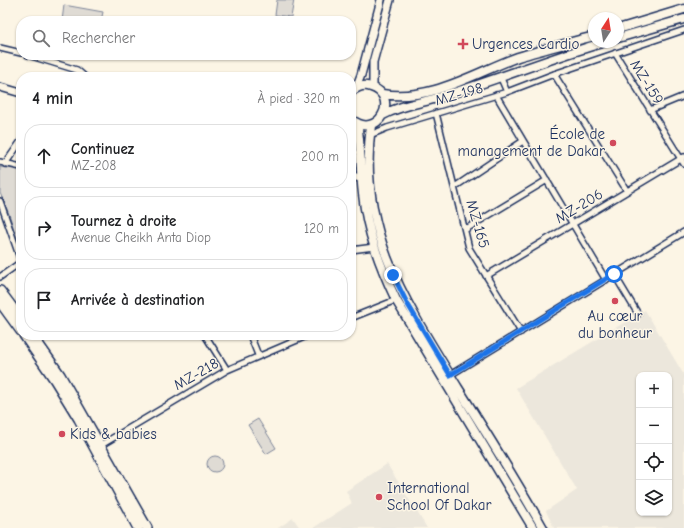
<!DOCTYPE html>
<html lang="fr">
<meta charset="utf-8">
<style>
:root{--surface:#fff;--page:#f6f6f6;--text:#202124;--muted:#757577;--line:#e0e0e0}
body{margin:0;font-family:"Comic Neue",sans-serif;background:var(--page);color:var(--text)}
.controls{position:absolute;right:12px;bottom:12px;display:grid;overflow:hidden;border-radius:8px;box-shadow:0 1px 3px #0004}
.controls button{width:36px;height:36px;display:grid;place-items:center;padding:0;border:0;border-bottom:1px solid var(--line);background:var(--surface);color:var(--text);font:20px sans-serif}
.compass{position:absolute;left:588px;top:12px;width:36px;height:36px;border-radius:50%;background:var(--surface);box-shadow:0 1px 3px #0004;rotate:12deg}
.stop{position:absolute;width:12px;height:12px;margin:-9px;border:3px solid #1a73e8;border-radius:50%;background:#fff}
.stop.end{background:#1a73e8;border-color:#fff;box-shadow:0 1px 4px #0008}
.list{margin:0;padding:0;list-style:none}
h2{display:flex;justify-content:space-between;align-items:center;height:52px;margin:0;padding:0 16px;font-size:17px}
h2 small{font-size:13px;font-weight:400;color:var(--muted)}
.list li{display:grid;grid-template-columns:26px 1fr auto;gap:12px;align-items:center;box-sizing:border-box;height:64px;margin:0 8px 8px;padding:0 8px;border:1px solid var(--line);border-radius:16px}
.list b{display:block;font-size:15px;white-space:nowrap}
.list p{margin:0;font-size:13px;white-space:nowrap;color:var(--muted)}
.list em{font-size:13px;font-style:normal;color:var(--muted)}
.icon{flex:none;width:22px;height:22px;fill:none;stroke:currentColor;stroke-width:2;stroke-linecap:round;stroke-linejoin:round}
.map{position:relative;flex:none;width:684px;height:528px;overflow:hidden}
.search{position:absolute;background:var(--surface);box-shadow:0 1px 3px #0004;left:16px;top:16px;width:340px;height:44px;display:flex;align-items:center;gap:10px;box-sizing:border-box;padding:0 14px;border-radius:16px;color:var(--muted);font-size:15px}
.panel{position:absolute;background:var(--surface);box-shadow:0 1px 3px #0004;left:16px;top:72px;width:340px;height:268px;border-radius:16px}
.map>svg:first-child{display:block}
.built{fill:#ece7dc;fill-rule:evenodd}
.green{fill:#dfdbd4;stroke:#7d8599}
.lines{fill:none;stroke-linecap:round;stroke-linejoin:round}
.street-casing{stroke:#1b2f5e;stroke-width:8}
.secondary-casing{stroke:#1b2f5e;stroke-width:10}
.primary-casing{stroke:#1b2f5e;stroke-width:11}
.highway-casing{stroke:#1b2f5e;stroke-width:12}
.street{stroke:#fcf5e5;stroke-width:5}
.secondary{stroke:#fcf5e5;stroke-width:7}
.primary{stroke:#fcf5e5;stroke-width:8}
.highway{stroke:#fcf5e5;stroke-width:9}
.route{stroke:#1a73e8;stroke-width:5}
.poi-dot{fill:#d1495b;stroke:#fcf5e5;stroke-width:1.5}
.labels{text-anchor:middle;stroke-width:3;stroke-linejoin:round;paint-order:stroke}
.poi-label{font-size:15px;fill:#1b2f5e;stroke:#fcf5e5;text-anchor:start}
.street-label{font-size:15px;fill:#1b2f5e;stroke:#fcf5e5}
</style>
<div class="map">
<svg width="684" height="528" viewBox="0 0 684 528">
<rect width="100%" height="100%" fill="#fcf5e5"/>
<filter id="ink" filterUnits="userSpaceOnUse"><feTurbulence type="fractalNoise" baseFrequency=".025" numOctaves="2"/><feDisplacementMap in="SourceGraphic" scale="8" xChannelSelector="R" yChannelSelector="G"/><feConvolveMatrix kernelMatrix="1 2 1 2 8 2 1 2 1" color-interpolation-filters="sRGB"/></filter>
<g filter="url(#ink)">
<path class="built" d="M645,310L684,375V528H554L546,511L577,490L516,388ZM639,375H669V513H639Z
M387,464L427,528H313L352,503L346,491Z
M293,518L300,528H278Z"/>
<path class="green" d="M277,0H294L291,17L275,15Z
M64,5L103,12L101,21H62Z
M0,167L21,170V243L18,242L9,214L0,193Z
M258,419L276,448L266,454L248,425Z
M207 464a8 8 0 1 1 16 0a8 8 0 1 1-16 0Z"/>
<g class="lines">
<g class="street-casing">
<path id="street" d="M0,48L21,53
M615,53L684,164
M28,55L77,70L85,77
M554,74L627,191
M500,76L507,92
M496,95L606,280
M650,110L684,96
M436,113L469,248L521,332
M370,135L387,128L507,92L554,74L684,30
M0,162L21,167
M5,164L21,141
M456,186L523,141
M0,201L21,261
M466,229L547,180
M351,250L374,247
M614,274L638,314
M486,276L684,157
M0,277L21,262
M351,318L396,300
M205,335L227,370
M250,335L258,355
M450,375L684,232
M101,445L227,370L309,335"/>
</g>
<g class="secondary-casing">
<path id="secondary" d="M0,87L21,93
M373,87V62L390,0
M356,88L361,75L381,0
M351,176L361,178"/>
</g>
<g class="primary-casing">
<path id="primary" d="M618,29L684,9
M618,38L684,19
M351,92C357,87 364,84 371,87C401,96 378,142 351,119
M382,94C431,102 474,73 518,57C543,49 569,43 594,36
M383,115C402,104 423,103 444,96C498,79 551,58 605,42
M357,123C361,147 360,170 363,194C367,232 380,266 396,300L533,528
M371,125C357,230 405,302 458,388C487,434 516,480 543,528"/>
</g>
<g class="highway-casing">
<path id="highway" d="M0,291L21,319
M0,302L21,331
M24,335L55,380L79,419L138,528
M32,335L60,375L147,528"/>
</g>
<use href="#street" class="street"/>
<use href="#secondary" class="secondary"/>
<use href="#primary" class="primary"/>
<use href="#highway" class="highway"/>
</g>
</g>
<g class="lines" filter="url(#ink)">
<path class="route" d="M393,275L407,303L450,375L614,274"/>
</g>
<g class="poi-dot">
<path d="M461 38h4v4h4v4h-4v4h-4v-4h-4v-4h4z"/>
<circle cx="613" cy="143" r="4"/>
<circle cx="615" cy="301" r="4"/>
<circle cx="62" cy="434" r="4"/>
<circle cx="379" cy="497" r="4"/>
</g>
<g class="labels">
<g class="poi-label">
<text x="472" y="49">Urgences Cardio</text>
<text x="605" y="139" text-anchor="end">École de<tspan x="605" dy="17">management de Dakar</tspan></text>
<text x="615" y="321" text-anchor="middle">Au cœur<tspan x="615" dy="17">du bonheur</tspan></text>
<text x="70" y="439">Kids &amp; babies</text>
<text x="387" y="493">International<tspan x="387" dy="17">School Of Dakar</tspan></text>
</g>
<g class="street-label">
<text transform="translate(647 82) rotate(58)" y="5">MZ-159</text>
<text transform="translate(459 94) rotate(-16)" y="5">MZ-198</text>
<text transform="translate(579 206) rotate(-31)" y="5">MZ-206</text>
<text transform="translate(478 224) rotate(74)" y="5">MZ-165</text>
<text transform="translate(196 374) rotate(-30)" y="5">MZ-218</text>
</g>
</g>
</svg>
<div class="controls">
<button>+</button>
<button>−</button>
<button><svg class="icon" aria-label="locate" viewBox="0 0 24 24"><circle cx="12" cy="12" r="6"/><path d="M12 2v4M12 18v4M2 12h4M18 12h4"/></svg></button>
<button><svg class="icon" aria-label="layers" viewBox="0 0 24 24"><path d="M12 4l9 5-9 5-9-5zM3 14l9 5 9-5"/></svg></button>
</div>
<svg class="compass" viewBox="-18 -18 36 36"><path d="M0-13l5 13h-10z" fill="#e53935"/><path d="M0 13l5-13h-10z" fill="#757577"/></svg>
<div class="stop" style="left:614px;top:274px"></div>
<div class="stop end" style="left:393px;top:275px"></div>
<div class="search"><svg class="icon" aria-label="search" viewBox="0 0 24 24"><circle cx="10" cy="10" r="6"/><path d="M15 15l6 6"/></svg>Rechercher</div>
<section class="panel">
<h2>4 min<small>À pied · 320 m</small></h2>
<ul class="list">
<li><svg class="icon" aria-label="ahead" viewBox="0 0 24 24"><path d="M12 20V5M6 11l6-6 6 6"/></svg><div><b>Continuez</b><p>MZ-208</p></div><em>200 m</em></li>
<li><svg class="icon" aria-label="right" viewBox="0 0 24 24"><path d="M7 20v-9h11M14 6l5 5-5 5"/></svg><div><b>Tournez à droite</b><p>Avenue Cheikh Anta Diop</p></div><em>120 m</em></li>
<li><svg class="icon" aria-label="arrive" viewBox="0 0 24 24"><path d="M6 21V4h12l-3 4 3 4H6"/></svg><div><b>Arrivée à destination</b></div></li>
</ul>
</section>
</div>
